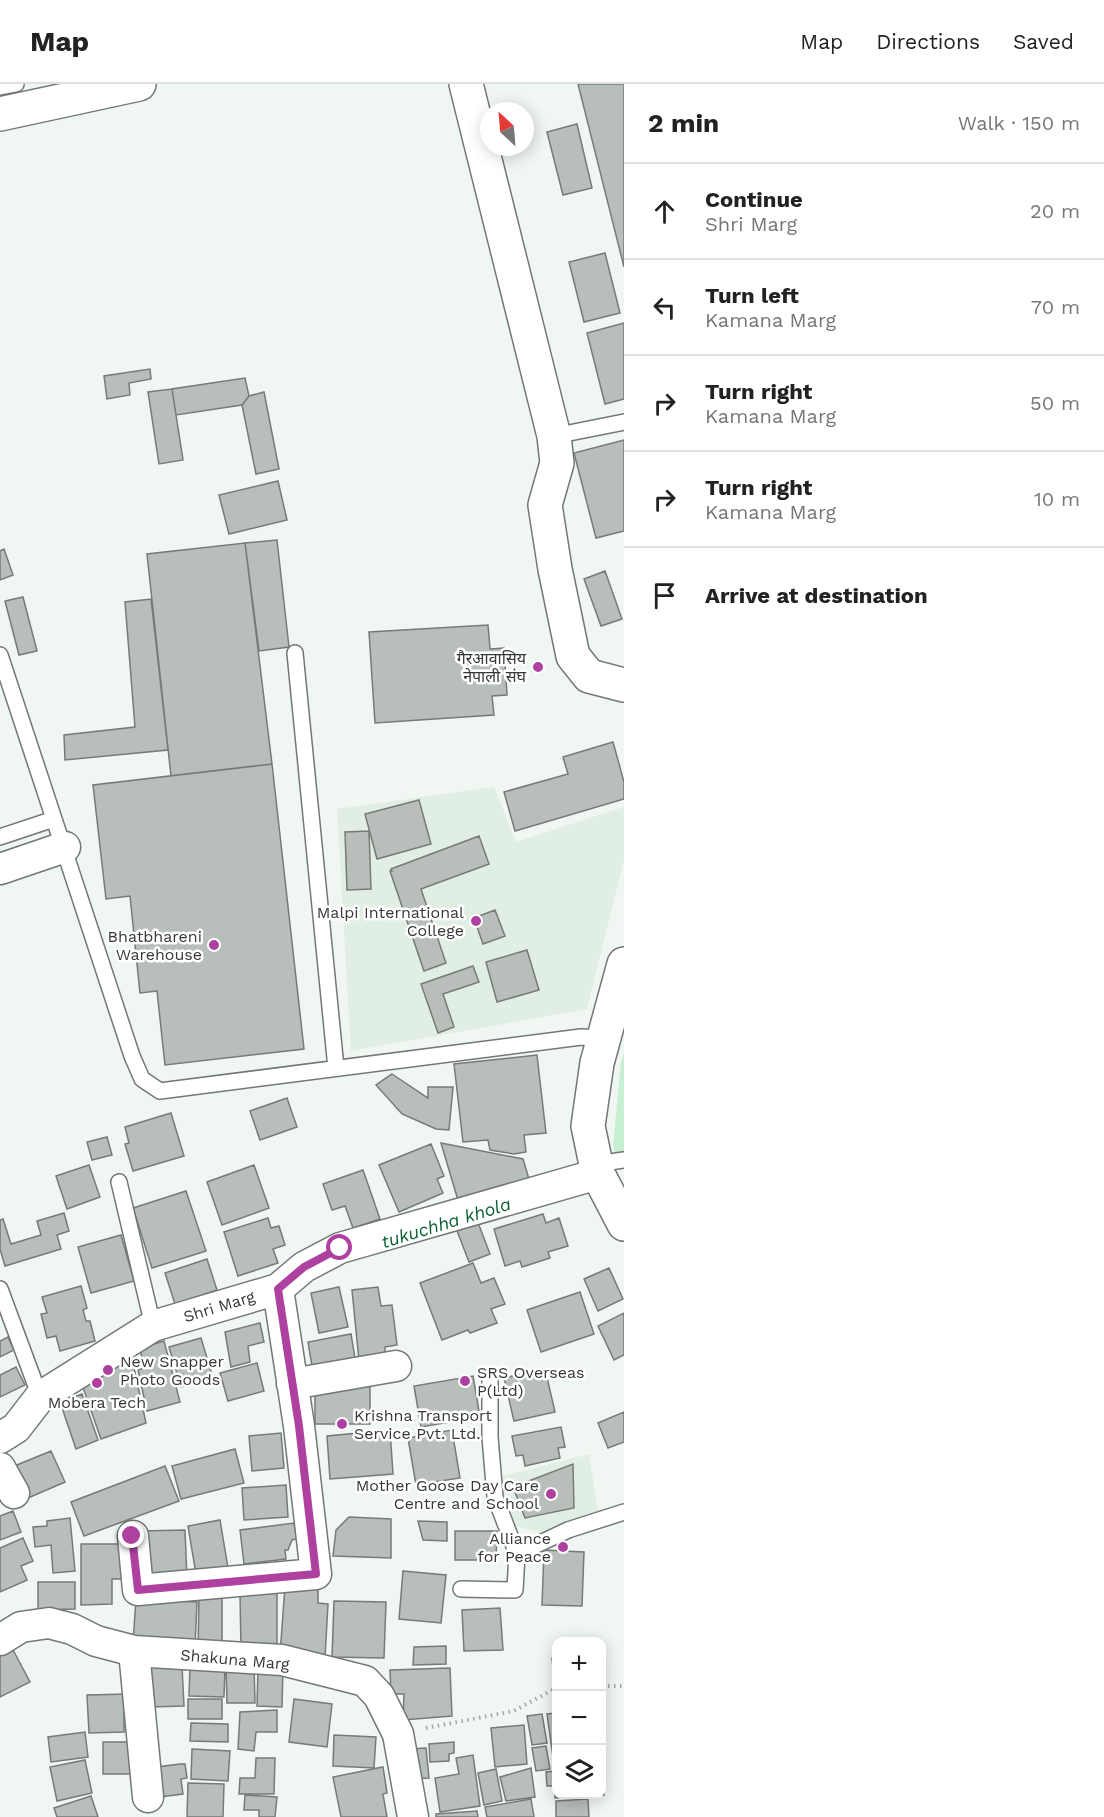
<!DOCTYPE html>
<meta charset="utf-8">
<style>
:root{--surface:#fff;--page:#f2f2f2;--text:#222;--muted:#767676;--line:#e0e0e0}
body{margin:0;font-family:"Work Sans","Noto Sans Devanagari",sans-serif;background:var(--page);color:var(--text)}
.controls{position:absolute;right:18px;bottom:18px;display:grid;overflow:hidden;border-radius:12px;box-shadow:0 3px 15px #0003}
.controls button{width:54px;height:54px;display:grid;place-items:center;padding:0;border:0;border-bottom:2px solid var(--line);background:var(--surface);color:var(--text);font:30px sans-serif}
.compass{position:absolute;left:480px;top:18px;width:54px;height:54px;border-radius:50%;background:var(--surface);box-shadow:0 3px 15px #0003;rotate:334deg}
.stop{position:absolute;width:18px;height:18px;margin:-14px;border:4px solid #ae41a0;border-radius:50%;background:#fff}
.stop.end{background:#ae41a0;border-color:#fff;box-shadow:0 2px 6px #0008}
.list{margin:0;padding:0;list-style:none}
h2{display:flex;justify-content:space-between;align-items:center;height:78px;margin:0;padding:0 24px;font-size:26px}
h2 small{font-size:20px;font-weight:400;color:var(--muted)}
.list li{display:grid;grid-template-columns:39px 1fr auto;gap:18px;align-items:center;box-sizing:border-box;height:96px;padding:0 24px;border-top:2px solid var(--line)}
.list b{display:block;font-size:22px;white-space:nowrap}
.list p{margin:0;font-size:20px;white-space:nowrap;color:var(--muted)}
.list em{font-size:20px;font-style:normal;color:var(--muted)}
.icon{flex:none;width:33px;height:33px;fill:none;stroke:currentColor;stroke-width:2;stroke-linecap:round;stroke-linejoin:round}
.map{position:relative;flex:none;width:624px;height:1733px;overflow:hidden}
header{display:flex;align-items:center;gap:36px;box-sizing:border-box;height:84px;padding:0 30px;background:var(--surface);border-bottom:2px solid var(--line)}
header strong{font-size:28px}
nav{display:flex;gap:33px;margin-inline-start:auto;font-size:21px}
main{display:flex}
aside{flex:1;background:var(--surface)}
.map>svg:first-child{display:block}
.built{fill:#e1eee4}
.green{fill:#c6f0d1}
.building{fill:#b8beba;stroke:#767b77;stroke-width:1.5}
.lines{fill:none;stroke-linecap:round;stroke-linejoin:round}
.service-casing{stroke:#737874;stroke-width:18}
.minor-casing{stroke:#737874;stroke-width:33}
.tertiary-casing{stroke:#737874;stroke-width:36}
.secondary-casing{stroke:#737874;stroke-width:36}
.path{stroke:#a3a7a4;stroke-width:4;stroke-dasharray:1.5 4.5;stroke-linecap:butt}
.service{stroke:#fff;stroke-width:15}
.minor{stroke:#fff;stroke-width:30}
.tertiary{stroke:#fff;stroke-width:33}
.secondary{stroke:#fff;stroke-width:33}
.route{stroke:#ae41a0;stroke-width:8}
.poi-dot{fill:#ae41a0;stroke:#fff;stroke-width:2}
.labels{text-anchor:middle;stroke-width:5;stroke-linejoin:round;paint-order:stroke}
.poi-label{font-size:16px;fill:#363837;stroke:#fff;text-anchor:end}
.street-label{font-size:16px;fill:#363837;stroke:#fff}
.water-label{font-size:18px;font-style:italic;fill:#0b6133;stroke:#fff}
</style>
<header>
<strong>Map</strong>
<nav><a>Map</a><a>Directions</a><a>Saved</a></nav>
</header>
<main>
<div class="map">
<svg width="624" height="1733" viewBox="0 0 624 1733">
<rect width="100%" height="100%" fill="#f0f6f2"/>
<path class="built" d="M494,703L516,758L624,723V775L587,925L351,967L337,725Z
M589,1370L598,1428L541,1449L512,1441L503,1392Z"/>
<path class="green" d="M624,969V1069L615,1070L613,1063L621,977Z"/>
<path class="building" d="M578,0H624V183Z
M577,40L592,104L563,111L547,48Z
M605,169L620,229L584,238L569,178Z
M624,239V315L605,320L587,249Z
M150,285L151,295L129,299L130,311L107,315L104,292Z
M245,294L249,312L242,321L176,331L172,305Z
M172,305L183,376L159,380L148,308Z
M264,308L279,385L256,390L242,321L249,312Z
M624,356V447L596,454L574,369Z
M278,397L287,436L229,450L219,411Z
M277,456L289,563L259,567L245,459Z
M245,459L272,680L171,692L147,470Z
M4,465L13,491L0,496V467Z
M605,487L622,535L601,542L584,495Z
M23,513L37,567L19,571L5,517Z
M151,515L168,666L65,676L64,651L135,643L125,518Z
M488,541L490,565L504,564L507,611L492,612L494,631L375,639L369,548Z
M613,658L624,698V715L515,747L504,708L568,690L563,673Z
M272,680L304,965L165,981L157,907L140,909L130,812L106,815L93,701Z
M419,716L431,760L377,775L365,730Z
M369,747L371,805L347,806L345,748Z
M479,752L489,780L421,805L446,879L424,887L390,787H392L391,785Z
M495,826L505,852L483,860L474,834Z
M527,866L539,906L497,918L486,878Z
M473,882L479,898L443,910L454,943L438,949L421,900Z
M537,971L546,1049L524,1051L526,1068L514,1070L490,1066L488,1056L463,1058L454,980Z
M392,990L428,1014V1003H453L449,1046L436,1045L402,1030L376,1001Z
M287,1014L297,1043L260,1056L250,1027Z
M171,1029L184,1072L133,1087L125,1060L129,1059L125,1043Z
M107,1053L112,1071L92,1076L87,1058Z
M441,1059L523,1075L531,1102L460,1123Z
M431,1060L444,1092L437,1095L443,1109L399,1128L379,1081Z
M89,1081L100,1113L67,1125L56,1092Z
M254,1081L269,1124L222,1141L207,1098Z
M363,1086L380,1135L353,1144L345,1122L332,1126L323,1100Z
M186,1107L206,1167L152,1184L133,1124Z
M64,1129L69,1147L57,1151L61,1165L5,1182L0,1165V1136L3,1135L11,1160L41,1151L37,1137Z
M543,1130L546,1139L559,1134L568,1162L548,1168L550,1174L522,1183L520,1177L505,1182L494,1145Z
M268,1134L271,1144L279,1142L285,1161L273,1165L278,1179L238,1192L224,1148Z
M477,1136L490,1170L469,1178L456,1144Z
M121,1151L134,1197L91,1209L78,1163Z
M207,1175L217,1206L175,1220L165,1189Z
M473,1179L481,1199L494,1194L505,1220L491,1225L497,1239L470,1249L468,1246L442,1256L420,1199Z
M609,1184L623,1215L598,1227L584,1195Z
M81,1202L87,1224L83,1226L86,1237H90L95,1257L60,1267L56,1252L47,1254L41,1230L47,1229L42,1213Z
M339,1203L348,1243L319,1249L311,1209Z
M378,1203L381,1222L392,1221L397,1261L385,1263V1274L359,1277L352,1206Z
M580,1208L594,1250L541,1268L527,1226Z
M624,1229V1271L614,1276L598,1242Z
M260,1239L264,1258L248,1262L250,1278L231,1283L225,1248Z
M351,1250L356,1280L313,1288L308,1258Z
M8,1253L14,1266L0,1273V1257Z
M201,1254L213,1294L181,1303L169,1263Z
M164,1257L180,1318L147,1327L138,1286L144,1284L140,1264Z
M131,1270L146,1339L101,1355L80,1295Z
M257,1279L264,1307L228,1317L220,1289Z
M16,1283L25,1301L0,1313V1291Z
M545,1285L555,1328L514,1337L504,1294Z
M473,1292L480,1333L421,1343L414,1302Z
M315,1301H370V1340H315Z
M82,1310L98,1356L76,1365L60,1318Z
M624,1328V1358L608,1364L598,1339Z
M561,1343L565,1363L558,1364L560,1374L525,1382L523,1371L516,1372L512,1352Z
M390,1346L393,1390L330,1395L327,1352Z
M452,1346L460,1394L416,1401L408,1354Z
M281,1349L284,1384L252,1387L249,1352Z
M235,1365L244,1399L181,1415L172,1382Z
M51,1367L65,1398L21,1417L7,1385Z
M573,1380L574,1424L525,1434L513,1403Z
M165,1382L179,1417L84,1452L71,1418Z
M286,1401L288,1433L244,1436L242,1404Z
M13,1427L21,1448L0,1456V1432Z
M349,1433L391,1435V1474L333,1472L336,1446Z
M70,1434L75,1487L53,1489L51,1461L35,1463L33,1443L47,1442V1437Z
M220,1436L228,1484L196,1490L188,1442Z
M418,1437L447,1438V1457L423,1456Z
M294,1439L297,1455L292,1456L288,1466H285L286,1475L244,1480L240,1446Z
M185,1446L187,1496L143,1498L141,1447Z
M455,1447H497L496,1476H455Z
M23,1454L33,1477L21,1482L27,1496L0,1508V1464Z
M81,1460H125V1495H112V1520L81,1521Z
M544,1466L584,1468L582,1522L542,1521Z
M403,1487L446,1491L441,1539L399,1535Z
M38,1498H75V1525L38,1526Z
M285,1502L318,1504V1519L328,1520L325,1574L280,1571Z
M240,1509H277V1567H241Z
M199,1513H222V1567H198Z
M136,1515L197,1518L195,1562L133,1559Z
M334,1517L386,1518L384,1574L332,1573Z
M500,1524L503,1566L464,1567L462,1526Z
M446,1562V1580L413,1581L414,1563Z
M12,1564L30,1598L0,1613V1570Z
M556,1573V1592L554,1593L552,1574Z
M182,1582L184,1622L149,1623L148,1583Z
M190,1582L225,1583L224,1613L189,1612Z
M254,1582L255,1619H227L226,1583Z
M258,1583H283L282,1623L257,1622Z
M450,1584L452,1632L403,1636L404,1610H391L390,1586Z
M128,1610L129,1628H124V1648L89,1649L87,1611Z
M188,1615H222V1635H188Z
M294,1615L332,1620L327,1663L289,1658Z
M277,1626V1648H256L254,1667L238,1665L240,1628Z
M556,1629V1679L554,1680L547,1630Z
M542,1630L547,1659L532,1661L527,1632Z
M191,1639L228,1640V1658L190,1657Z
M524,1641L527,1680L495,1683L491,1644Z
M85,1648L88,1673L51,1678L48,1653Z
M334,1651L376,1653L374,1684L333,1682Z
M103,1658H130V1690H103Z
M454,1658V1669L449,1670V1677L430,1678L429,1660Z
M546,1662L550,1685L536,1687L532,1664Z
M426,1664L429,1694L410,1695L408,1665Z
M192,1665L230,1667L228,1697L191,1695Z
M473,1671L480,1722L440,1728L435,1694L459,1690L456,1674Z
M256,1674H275L274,1710H239L240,1694H255Z
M85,1676L92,1709L57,1717L50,1683Z
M180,1680H185L187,1694L181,1695L183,1710L152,1714L149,1684Z
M383,1683L387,1709L383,1710L387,1733H341L333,1693Z
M531,1684L535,1713L506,1717L500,1693Z
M602,1684L604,1711L555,1714V1702H547L546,1688L556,1687V1710H602Z
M496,1685L502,1717L484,1721L478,1689Z
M188,1699L224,1700L223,1733H187Z
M245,1711L277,1713L275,1733H259V1726H244Z
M91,1712L98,1733H57L54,1724Z
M531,1715L534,1733H487L485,1723Z
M588,1715L589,1733H556V1717Z
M477,1727L478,1733H436V1730Z"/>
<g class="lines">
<g class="service-casing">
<path id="service" d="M0,3L16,0
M554,352L624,338
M295,569L336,984
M0,571L132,972L142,995L160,1007L581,953L604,954
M0,753L54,735
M596,1080L624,1076
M119,1098L153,1242
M0,1205L40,1313
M490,1298V1353L495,1413L517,1470L568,1446L624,1428
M461,1505L515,1506L517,1470"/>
</g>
<g class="minor-casing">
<path id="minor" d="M0,785L65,763
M292,1300L396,1282
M0,1354L16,1344L40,1313L153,1242L278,1205L304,1183L340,1164L598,1090
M0,1384L14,1409
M133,1452L138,1506L316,1490L299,1342L278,1205
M0,1556L21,1543L49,1539L72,1545L96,1557L134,1567L282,1576L365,1597L379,1612L398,1650L413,1733
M134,1567L148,1713"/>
</g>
<g class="tertiary-casing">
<path id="tertiary" d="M466,0L554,352L557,379L545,421L555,485L573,572L589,592L624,601
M0,30L139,0"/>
</g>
<g class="secondary-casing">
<path id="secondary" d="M624,880L597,979L588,1042L598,1090L624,1140"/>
</g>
<path class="path" d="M602,1602H624
M426,1644L514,1627L556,1604"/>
<use href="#service" class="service"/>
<use href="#minor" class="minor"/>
<use href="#tertiary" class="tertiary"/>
<use href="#secondary" class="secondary"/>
</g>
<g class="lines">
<path class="route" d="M132,1452L138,1506L316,1490L299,1342L278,1205L304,1183L340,1164"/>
</g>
<g class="poi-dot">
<circle cx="538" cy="583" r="6"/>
<circle cx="476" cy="837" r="6"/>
<circle cx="214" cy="861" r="6"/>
<circle cx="108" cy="1286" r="6"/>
<circle cx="465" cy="1297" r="6"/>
<circle cx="97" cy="1299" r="6"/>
<circle cx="342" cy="1340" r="6"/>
<circle cx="551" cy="1410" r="6"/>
<circle cx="563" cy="1463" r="6"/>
</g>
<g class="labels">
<g class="poi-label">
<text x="526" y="580">गैरआवासिय<tspan x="526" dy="18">नेपाली संघ</tspan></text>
<text x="464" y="834">Malpi International<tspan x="464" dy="18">College</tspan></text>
<text x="202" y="858">Bhatbhareni<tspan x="202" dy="18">Warehouse</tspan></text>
<text x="120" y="1283" text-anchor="start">New Snapper<tspan x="120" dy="18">Photo Goods</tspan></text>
<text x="477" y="1294" text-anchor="start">SRS Overseas<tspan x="477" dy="18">P(Ltd)</tspan></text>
<text x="97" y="1324" text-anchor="middle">Mobera Tech</text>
<text x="354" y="1337" text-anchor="start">Krishna Transport<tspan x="354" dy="18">Service Pvt. Ltd.</tspan></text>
<text x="539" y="1407">Mother Goose Day Care<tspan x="539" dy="18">Centre and School</tspan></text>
<text x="551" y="1460">Alliance<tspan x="551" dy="18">for Peace</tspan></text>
</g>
<g class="street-label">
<text transform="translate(219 1222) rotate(-17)" y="6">Shri Marg</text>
<text transform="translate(235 1575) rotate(5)" y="6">Shakuna Marg</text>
</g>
<g class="water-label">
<text transform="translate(446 1139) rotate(-17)" y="6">tukuchha khola</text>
</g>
</g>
</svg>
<div class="controls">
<button>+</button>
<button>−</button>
<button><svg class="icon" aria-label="layers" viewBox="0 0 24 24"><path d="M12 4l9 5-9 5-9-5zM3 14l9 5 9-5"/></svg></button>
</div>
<svg class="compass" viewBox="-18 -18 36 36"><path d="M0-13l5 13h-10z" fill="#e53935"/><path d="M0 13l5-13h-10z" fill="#767676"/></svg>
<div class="stop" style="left:340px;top:1164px"></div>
<div class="stop end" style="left:132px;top:1452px"></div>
</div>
<aside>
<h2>2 min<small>Walk · 150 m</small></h2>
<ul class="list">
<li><svg class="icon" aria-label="ahead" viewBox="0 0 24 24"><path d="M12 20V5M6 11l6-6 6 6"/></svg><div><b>Continue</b><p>Shri Marg</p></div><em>20 m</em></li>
<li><svg class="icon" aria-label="left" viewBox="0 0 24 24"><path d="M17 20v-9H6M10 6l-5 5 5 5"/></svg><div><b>Turn left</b><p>Kamana Marg</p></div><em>70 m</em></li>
<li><svg class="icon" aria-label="right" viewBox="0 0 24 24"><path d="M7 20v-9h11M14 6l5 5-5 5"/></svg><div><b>Turn right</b><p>Kamana Marg</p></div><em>50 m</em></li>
<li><svg class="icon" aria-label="right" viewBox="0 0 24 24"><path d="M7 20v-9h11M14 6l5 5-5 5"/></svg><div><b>Turn right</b><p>Kamana Marg</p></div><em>10 m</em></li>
<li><svg class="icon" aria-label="arrive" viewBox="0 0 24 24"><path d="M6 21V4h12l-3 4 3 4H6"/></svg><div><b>Arrive at destination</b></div></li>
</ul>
</aside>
</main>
